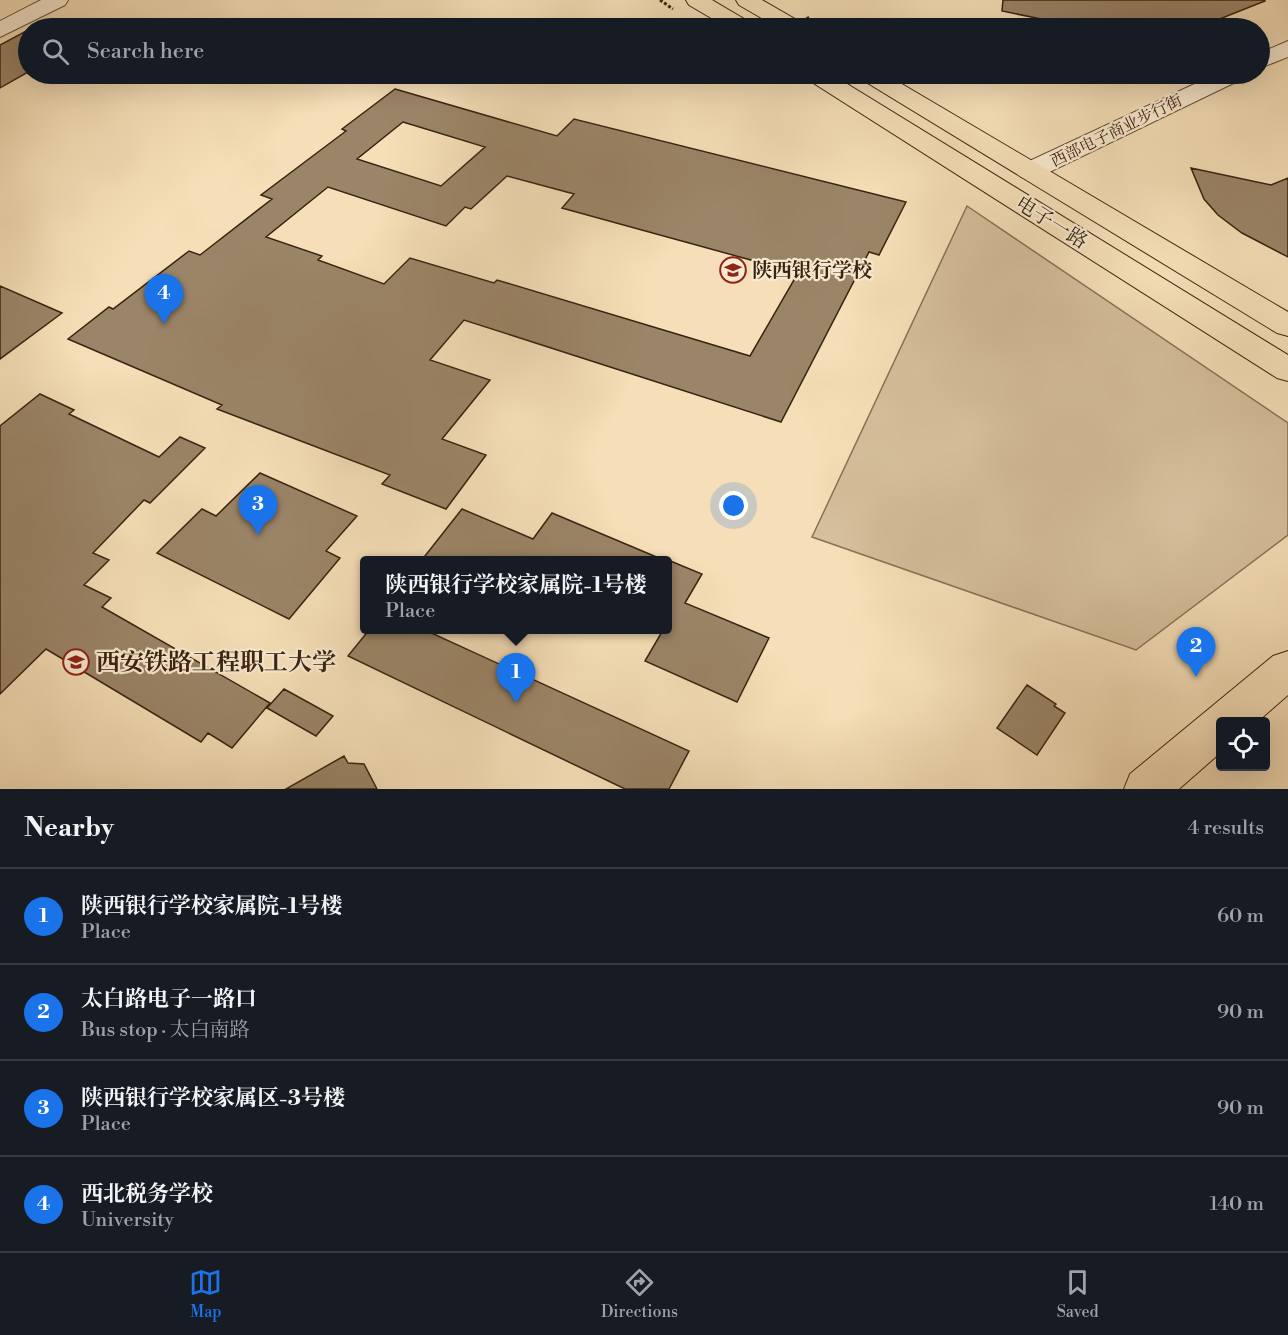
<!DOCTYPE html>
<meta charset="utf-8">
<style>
:root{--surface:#171b24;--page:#20242c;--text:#f1f3f6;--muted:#9ea1a6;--line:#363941;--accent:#1a73e8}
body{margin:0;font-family:"Libre Bodoni","Noto Serif SC",serif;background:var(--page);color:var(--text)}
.controls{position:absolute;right:18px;bottom:18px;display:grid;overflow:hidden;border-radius:6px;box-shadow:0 6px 24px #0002}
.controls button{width:54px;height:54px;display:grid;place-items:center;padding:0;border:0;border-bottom:2px solid var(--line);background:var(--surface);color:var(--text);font:30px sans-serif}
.you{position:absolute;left:734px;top:506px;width:21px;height:21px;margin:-15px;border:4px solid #fff;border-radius:50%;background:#1a73e8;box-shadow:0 0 0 9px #1a73e833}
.badge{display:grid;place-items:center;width:39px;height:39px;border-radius:50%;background:var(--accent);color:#fff;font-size:20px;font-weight:700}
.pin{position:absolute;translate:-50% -50px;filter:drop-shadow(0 2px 3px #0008)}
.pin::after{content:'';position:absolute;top:32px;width:21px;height:18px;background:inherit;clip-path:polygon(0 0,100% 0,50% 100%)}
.popup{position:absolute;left:360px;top:556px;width:312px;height:78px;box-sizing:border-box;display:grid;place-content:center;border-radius:6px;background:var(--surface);filter:drop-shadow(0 2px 4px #0005);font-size:20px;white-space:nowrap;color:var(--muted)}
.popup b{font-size:22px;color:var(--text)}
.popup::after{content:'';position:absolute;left:50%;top:100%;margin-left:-12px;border:12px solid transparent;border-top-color:var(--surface)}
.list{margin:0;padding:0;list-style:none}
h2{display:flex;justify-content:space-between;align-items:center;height:78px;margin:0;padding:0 24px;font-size:26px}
h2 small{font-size:20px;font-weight:400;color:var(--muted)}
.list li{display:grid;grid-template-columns:39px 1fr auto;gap:18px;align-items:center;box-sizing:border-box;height:96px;padding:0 24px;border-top:2px solid var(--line)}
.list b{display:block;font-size:22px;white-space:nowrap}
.list p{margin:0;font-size:20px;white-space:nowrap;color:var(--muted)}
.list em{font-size:20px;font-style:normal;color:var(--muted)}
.icon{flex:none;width:33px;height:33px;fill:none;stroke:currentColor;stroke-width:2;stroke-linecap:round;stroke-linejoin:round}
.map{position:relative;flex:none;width:1288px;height:789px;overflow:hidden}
.search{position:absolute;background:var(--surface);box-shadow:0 6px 24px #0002;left:18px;right:18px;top:18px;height:66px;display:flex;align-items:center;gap:15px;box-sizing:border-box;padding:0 21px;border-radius:33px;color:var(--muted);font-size:22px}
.sheet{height:462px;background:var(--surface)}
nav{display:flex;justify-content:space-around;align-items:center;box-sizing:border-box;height:84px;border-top:2px solid var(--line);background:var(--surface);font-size:16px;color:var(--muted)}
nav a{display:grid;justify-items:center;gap:3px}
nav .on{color:var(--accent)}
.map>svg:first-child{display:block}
.green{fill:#d6bf9c;stroke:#887256;stroke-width:1.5}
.building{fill:#9b8568;stroke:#392411;stroke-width:1.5;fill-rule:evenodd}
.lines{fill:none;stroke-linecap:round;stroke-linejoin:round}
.minor-casing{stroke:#68533b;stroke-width:2}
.major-casing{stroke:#392411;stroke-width:2}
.path{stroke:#392411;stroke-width:3;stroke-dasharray:3 2;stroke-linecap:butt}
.minor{fill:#f9ead1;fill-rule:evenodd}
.major{fill:#f6dfb8;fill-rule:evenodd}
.path-bridge{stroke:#392411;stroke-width:3;stroke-dasharray:3 2;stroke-linecap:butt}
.labels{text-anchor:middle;stroke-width:4.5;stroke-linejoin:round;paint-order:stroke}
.far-street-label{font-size:16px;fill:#392411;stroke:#f9ead1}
.street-label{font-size:20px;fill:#392411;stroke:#f9ead1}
.poi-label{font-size:20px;font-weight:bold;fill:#392411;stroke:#f9ead1;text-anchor:start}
.near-poi-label{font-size:24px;font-weight:bold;fill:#392411;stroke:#f9ead1;text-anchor:start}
</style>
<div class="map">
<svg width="1288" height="789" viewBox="0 0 1288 789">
<rect width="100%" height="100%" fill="#f6dfb8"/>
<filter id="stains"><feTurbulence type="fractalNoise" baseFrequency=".00333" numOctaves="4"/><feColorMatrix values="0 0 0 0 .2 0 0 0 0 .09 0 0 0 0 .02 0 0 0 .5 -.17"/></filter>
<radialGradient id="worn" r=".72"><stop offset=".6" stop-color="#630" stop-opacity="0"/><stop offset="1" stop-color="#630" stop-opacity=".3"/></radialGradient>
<path class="green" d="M967,206L1288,423V535L1136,650L812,537Z"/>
<path class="building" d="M1003,0H1265V1L1197,28H1085L1002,11Z
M28,30V72L0,88V45Z
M395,89L557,136L574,119L906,202L879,255L869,252L781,422L464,320L430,360L490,380L442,439L486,455L446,509L382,484L390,475L217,409L222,405L68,339L109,307L113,309L189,251L200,255L272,199L261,195L346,131L342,129ZM403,122L485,147L441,186L357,159ZM507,176L574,194L562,208L798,273L750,356L497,280L494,283L410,258L384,284L318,260L322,256L266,237L328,187L446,226L465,207L471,209Z
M1191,168L1271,185L1288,178V257L1242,233L1218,215L1204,199Z
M0,286L62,313L0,359Z
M40,394L74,410L69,414L159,457L180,437L205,448L150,503L144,500L93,553L109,560L84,585L111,598L102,607L270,703L232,748L208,733L201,742L46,649L0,694V426Z
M260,473L357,516L326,551L340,558L289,619L157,553L202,509L216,516Z
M462,509L533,539L552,513L666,561H421Z
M668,560L702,574L685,603L769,638L737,702L645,661L663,630H668Z
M369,630H425L689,751L669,789H625L348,656Z
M1027,685L1056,704L1054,706L1065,713L1037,755L997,728Z
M284,689L333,716L316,736L267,708Z
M344,756L348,763L364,764L377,789H286Z"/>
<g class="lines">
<g class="minor-casing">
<path id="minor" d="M41,0H68L65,5L0,37V21Z
M1288,41V57L1260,68V53Z
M1216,74H1246L1242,79L1039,177L1030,179L1021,177L1017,171L1021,165Z"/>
</g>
<g class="major-casing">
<path id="major" d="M686,0H712L751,23L754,28H728L689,5Z
M736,0H762L802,23L805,28H779L739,5Z
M804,74H831L1288,355V381L1277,378L807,79Z
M857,74H885L1288,312V336L1277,333L861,79Z
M1288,651V695L1257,722H1220V753L1179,789H1124L1130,774L1273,656Z"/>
</g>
<path class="path" d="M660,0L673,9
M819,21L831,28"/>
<use href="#minor" class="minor"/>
<use href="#major" class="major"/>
<path class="path-bridge" d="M778,28L811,17"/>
</g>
<defs>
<g id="university-ring" transform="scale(1.35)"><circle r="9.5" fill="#f9ead1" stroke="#8f2418" stroke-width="1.5"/><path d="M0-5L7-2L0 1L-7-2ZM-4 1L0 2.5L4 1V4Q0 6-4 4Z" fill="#8f2418"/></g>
</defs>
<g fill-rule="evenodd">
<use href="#university-ring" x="733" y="270"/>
<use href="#university-ring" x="76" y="662"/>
</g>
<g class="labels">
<g class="far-street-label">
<text transform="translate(1116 130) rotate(-26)" y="6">西部电子商业步行街</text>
</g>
<g class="street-label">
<text transform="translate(1052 222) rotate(32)" y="7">电子一路</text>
</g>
<g class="poi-label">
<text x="752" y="277">陕西银行学校</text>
</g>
<g class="near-poi-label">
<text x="96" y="670">西安铁路工程职工大学</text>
</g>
</g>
<rect width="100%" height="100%" filter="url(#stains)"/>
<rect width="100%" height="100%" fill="url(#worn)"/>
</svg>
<div class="controls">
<button><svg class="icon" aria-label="locate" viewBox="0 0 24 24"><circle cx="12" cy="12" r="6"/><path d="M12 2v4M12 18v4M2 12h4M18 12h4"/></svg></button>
</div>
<div class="you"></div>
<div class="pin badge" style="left:516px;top:703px">1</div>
<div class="popup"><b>陕西银行学校家属院-1号楼</b>Place</div>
<div class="pin badge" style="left:1196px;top:677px">2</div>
<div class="pin badge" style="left:258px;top:535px">3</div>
<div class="pin badge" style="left:164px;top:324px">4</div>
<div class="search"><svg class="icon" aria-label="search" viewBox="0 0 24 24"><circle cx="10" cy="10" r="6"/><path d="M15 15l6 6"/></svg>Search here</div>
</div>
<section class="sheet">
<h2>Nearby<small>4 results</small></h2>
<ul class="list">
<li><span class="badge">1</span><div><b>陕西银行学校家属院-1号楼</b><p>Place</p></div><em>60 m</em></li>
<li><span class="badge">2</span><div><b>太白路电子一路口</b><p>Bus stop · 太白南路</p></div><em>90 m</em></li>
<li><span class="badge">3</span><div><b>陕西银行学校家属区-3号楼</b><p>Place</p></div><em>90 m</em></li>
<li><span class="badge">4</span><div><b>西北税务学校</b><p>University</p></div><em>140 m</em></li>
</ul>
</section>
<nav>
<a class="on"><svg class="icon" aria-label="map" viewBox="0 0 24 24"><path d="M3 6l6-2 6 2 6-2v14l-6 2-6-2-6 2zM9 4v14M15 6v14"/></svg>Map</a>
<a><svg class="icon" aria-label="directions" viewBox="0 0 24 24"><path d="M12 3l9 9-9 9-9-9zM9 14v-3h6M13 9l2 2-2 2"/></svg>Directions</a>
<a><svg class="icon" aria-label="saved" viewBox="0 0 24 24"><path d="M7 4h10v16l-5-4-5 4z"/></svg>Saved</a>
</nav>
